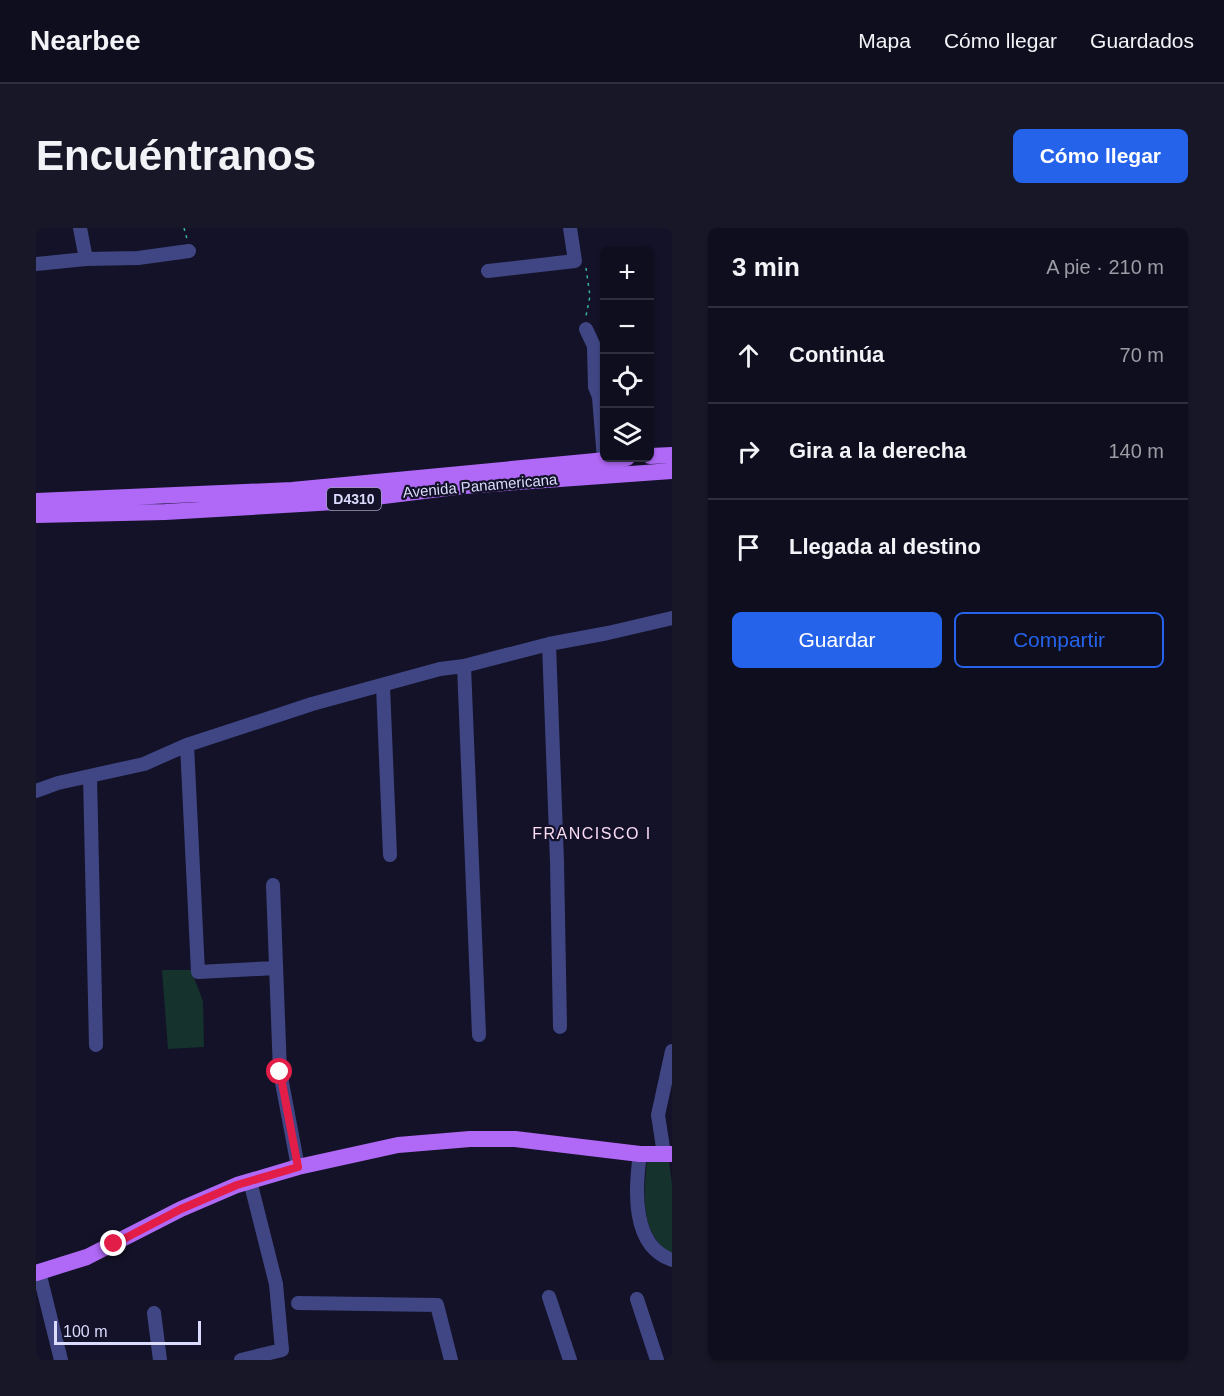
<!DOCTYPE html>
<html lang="es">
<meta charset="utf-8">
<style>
:root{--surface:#0e0e1e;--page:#171727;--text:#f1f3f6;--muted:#9b9ca4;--line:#2e2e3c;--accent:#2563eb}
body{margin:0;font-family:Arial,sans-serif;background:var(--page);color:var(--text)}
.controls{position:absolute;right:18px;top:18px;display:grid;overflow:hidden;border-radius:9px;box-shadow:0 2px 4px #0004}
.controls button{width:54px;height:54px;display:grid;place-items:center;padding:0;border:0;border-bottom:2px solid var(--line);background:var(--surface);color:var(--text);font:30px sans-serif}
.scale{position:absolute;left:18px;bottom:15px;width:147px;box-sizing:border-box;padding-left:6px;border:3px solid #dbdbfd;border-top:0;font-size:16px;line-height:21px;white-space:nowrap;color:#dbdbfd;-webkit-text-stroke:4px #131228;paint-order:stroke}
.stop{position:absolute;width:18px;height:18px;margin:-14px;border:4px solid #e11d48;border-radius:50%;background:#fff}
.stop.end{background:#e11d48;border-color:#fff;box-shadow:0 2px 6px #0008}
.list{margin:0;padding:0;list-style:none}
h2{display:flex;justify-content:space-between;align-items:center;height:78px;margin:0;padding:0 24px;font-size:26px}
h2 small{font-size:20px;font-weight:400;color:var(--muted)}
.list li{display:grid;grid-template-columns:39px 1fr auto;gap:18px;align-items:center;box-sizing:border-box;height:96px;padding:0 24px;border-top:2px solid var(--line)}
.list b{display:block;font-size:22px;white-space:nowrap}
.list em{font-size:20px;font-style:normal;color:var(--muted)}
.actions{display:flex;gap:12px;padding:18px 24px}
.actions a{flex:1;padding:14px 0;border:2px solid var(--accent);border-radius:9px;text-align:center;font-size:21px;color:var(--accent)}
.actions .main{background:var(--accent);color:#fff}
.icon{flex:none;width:33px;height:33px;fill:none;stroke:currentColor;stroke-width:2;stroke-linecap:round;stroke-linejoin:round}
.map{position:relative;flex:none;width:636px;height:1132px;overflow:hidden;border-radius:9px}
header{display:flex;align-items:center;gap:36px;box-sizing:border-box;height:84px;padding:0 30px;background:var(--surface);border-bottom:2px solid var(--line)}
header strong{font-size:28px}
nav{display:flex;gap:33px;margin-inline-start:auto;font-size:21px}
.intro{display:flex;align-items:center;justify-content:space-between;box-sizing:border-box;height:144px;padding:0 36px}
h1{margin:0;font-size:42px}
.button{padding:15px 27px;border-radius:9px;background:var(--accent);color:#fff;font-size:21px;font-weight:700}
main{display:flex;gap:36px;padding:0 36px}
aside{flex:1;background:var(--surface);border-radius:9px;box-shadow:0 2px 4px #0004}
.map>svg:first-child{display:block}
.green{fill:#15322d}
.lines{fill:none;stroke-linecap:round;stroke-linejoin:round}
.path{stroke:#38b49d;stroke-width:1.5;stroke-dasharray:3 4.5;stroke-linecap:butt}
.minor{stroke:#404684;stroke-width:14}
.major{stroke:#b069f6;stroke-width:16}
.route{stroke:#e11d48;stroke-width:8}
.labels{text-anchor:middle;stroke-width:4.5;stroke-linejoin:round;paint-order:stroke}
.shield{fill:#131228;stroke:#9f9fbd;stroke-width:1.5}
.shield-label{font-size:14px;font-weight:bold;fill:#dbdbfd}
.street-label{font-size:15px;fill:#dbdbfd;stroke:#131228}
.neighbourhood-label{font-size:16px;letter-spacing:1.5px;fill:#fdddf5;stroke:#131228}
</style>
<header>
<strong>Nearbee</strong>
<nav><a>Mapa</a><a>Cómo llegar</a><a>Guardados</a></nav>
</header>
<div class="intro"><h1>Encuéntranos</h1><a class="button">Cómo llegar</a></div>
<main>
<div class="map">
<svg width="636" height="1132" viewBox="0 0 636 1132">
<rect width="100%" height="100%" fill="#131228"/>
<path class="green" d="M126,742H155L167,773L168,819L132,821Z
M611,932L633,934L636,956V1024H632C603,1001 608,965 611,932Z"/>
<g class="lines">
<path class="path" d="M148,0L151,11
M550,40L554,68L550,88"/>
<path class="minor" d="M44,0L50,31
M0,36L50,31L102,30L153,23
M452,43L539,33L534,0
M550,101L558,118L559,159L563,169L568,231
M513,416L521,634L524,799
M428,438L443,807
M347,458L354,627
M151,517L162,744L240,740
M54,548L60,817
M0,563L22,555L108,536L151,517L276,476L404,441L428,438L513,416L572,405L636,390
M237,657L244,844L262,939
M604,926C599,961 595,1018 636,1032
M628,926L622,887L636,823
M3,1044L25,1132
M513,1069L534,1132
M601,1071L621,1132
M262,1075L401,1077L415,1132
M118,1085L124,1132
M205,1132L246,1122L240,1056L214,953"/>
<path class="major" d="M614,228L636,227
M0,273L256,262L591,230
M0,287L129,284L299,274L428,258L636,243
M0,1045L51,1029L145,981L201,957L262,939L362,917L434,911H479L604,926H636"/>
</g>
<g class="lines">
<path class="route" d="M78,1016L145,981L201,957L262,939L244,844"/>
</g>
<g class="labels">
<rect class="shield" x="291" y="260" width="54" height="22" rx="4.5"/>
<g class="shield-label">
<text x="318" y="276">D4310</text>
</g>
<g class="street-label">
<text transform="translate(444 258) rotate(-5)" y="5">Avenida Panamericana</text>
</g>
<g class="neighbourhood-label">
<text x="556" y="611">FRANCISCO I</text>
</g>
</g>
</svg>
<div class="controls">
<button>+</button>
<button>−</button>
<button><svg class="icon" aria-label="locate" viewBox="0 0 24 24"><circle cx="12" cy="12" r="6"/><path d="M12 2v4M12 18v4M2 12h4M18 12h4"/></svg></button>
<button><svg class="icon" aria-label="layers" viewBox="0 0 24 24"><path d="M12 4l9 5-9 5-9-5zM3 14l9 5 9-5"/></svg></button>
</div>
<div class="scale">100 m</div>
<div class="stop" style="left:244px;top:844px"></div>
<div class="stop end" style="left:78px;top:1016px"></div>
</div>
<aside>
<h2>3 min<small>A pie · 210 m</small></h2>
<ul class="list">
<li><svg class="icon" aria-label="ahead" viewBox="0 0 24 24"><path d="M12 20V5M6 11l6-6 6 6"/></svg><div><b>Continúa</b></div><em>70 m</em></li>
<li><svg class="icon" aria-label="right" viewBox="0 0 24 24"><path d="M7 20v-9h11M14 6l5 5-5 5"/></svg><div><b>Gira a la derecha</b></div><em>140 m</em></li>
<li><svg class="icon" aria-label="arrive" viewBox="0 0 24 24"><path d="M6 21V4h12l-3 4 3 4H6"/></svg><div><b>Llegada al destino</b></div></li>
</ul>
<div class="actions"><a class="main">Guardar</a><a>Compartir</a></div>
</aside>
</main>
